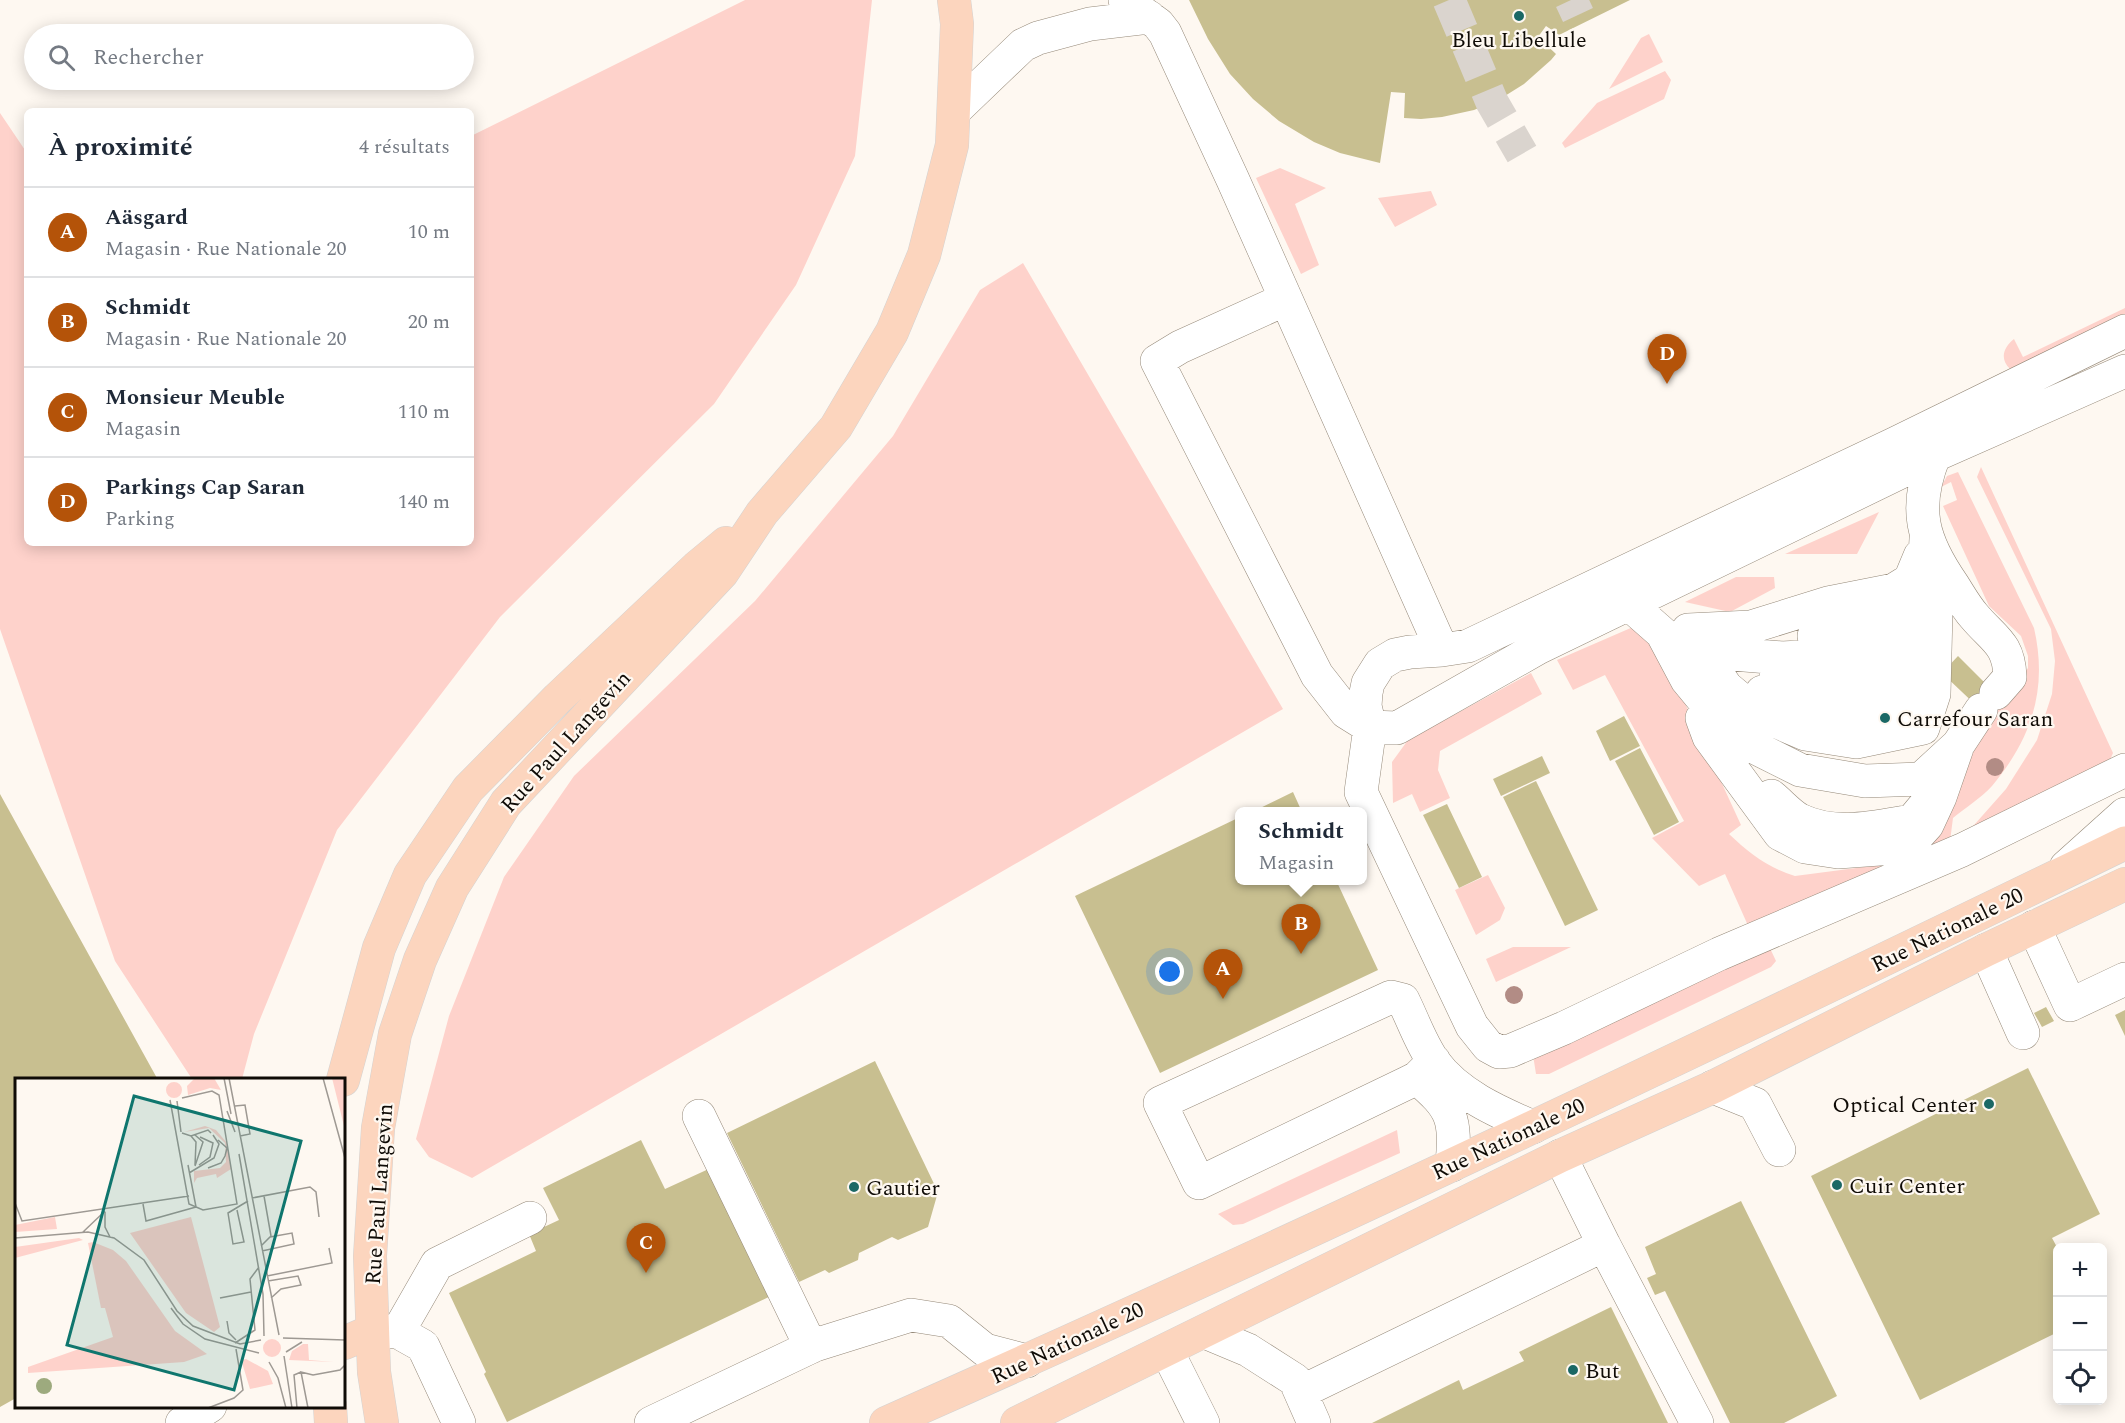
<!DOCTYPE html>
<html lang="fr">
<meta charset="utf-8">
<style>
:root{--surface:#fff;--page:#f6f6f7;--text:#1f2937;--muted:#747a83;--line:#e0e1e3;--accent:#b45309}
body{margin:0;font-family:Spectral,serif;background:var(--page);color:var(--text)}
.controls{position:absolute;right:18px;bottom:18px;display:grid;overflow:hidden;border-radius:9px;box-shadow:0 3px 15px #0003}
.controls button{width:54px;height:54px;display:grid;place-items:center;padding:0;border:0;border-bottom:2px solid var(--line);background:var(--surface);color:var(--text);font:30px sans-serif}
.you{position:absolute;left:1170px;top:972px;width:21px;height:21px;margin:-15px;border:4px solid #fff;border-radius:50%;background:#1a73e8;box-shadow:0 0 0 9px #1a73e833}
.badge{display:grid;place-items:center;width:39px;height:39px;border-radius:50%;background:var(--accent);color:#fff;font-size:20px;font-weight:700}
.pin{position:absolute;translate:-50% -50px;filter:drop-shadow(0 2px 3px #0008)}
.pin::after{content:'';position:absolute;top:32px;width:21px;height:18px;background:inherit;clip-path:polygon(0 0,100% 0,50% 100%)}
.popup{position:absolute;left:1235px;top:807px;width:132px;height:78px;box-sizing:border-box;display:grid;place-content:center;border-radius:9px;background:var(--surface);filter:drop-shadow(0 2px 4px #0005);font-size:20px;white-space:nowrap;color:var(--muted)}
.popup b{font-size:22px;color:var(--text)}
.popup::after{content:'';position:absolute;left:50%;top:100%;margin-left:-12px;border:12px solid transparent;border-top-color:var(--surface)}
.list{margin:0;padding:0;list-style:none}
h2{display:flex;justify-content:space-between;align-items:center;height:78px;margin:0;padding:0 24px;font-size:26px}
h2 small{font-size:20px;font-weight:400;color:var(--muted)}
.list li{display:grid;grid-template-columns:39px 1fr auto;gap:18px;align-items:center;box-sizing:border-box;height:90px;padding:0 24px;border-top:2px solid var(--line)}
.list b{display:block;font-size:22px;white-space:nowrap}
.list p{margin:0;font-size:20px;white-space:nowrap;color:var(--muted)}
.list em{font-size:20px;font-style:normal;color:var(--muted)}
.icon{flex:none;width:33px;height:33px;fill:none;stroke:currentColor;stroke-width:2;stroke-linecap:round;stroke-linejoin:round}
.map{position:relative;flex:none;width:2125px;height:1423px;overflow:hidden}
.search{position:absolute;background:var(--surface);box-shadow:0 3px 15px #0003;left:24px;top:24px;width:450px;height:66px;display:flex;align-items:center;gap:15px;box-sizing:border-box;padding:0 21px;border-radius:33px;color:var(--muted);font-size:22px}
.panel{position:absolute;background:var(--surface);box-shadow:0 3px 15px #0003;left:24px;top:108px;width:450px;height:438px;border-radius:9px}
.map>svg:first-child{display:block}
.green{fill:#fed2cb}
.building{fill:#c8bf90}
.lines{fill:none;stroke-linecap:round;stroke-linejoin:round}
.minor-tunnel{stroke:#dad4ce;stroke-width:33;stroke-dasharray:33 16;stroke-linecap:butt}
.minor-casing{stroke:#958979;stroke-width:34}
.major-casing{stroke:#d4d3d2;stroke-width:34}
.minor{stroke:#fff;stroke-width:33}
.major{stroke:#fcd5be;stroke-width:33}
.tree{fill:#b28c85}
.poi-dot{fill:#1b6865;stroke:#fef8f1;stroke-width:2}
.labels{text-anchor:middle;stroke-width:4.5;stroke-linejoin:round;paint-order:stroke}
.poi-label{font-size:22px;fill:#0f0b06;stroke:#fef8f1;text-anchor:start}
.street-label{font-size:22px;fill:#0f0b06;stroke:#fef8f1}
.inset-road{fill:none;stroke:#9e9993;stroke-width:1.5}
.view{fill:#0f766e;fill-opacity:0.15;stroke:#0f766e;stroke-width:3}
.inset-edge{fill:none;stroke:#0f0b06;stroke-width:3}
</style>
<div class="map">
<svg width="2125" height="1423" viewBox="0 0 2125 1423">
<rect width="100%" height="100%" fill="#fef8f1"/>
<path class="green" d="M745,0H872L855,156L796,285L714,404L500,617L337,830L254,1034L242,1079H192L115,961L0,629V113L27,153V543H471V136Z
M1649,34L1663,62L1609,89L1641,38Z
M1665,71L1671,80L1664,99L1565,148L1562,143L1597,103Z
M1280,168L1326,188L1295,204L1319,265L1301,274L1256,178Z
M1431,191L1437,205L1395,227L1378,198Z
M1023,263L1283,709L472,1178L429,1157L416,1139L449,1016L504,877L574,776L755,601L893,436L980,290Z
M2125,308V318L2010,369C1999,358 2004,347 2014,339L2023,357Z
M1981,467L2113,753L2106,769L1967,833L2006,789L2037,740L2052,694L2055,661L2051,629L1977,477Z
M1958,472L2034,628C2048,689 2032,738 1992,786C1981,798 1965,808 1953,818L1950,841L1750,930L1725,874L1699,886L1652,838L1684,821L1605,675L1573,690L1557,660L1633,627L1655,638L1741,825L1729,834C1749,853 1768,868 1795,876L1902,862L1945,827L1942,824L1969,737L2003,701L2028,668V656L2021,636L1989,606L1943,506L1957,500L1951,482L1941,487L1947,476Z
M1879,512L1857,554H1785Z
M1736,577H1774L1775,588L1730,612L1685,602Z
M1531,673L1542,694L1440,751L1438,770L1450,798L1420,812L1412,794L1393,803L1392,762L1408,740Z
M1488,875L1505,908L1500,920L1476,935L1455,890Z
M1768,944L1776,961L1771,967L1549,1074H1536L1533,1055Z
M1513,947H1571L1496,982L1486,959Z
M1397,1130L1400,1153L1243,1224L1233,1225L1218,1214Z"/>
<path class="building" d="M1189,0H1630L1559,35L1546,26L1538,37L1556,54L1551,60L1524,84L1500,99L1474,110L1442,117L1421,119L1404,118L1405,93L1391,92L1380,163L1340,153L1314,142L1279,121L1253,99L1230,74L1208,39Z
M1958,656L2003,701L1981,710L1942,673Z
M1624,716L1640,746L1610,761L1596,731Z
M1640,748L1679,822L1654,835L1615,761Z
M1542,756L1550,773L1501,796L1493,779Z
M1536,781L1598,910L1565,926L1503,797Z
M1293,792L1302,812H1252Z
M0,794L158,1080H16V1398L0,1407Z
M1447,804L1482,877L1459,888L1423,815Z
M1240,817V880H1336L1378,970L1160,1073L1075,896Z
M2046,1007L2054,1021L2042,1027L2034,1013Z
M2125,1010V1036L2115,1015Z
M875,1061L938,1192L928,1227L898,1240L892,1237L859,1253L858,1260L829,1273L825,1270L799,1282L727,1133Z
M2028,1068L2100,1214L2052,1238L2058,1249V1332L1920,1400L1811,1176Z
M641,1140L665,1189L713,1167L775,1294L507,1422L484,1374L486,1372L449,1293L536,1251L529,1234L559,1220L543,1188Z
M1741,1201L1837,1396L1784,1423H1730L1665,1291L1655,1295L1647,1278L1656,1274L1645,1247Z
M1611,1307L1668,1423H1372L1459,1380L1463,1390L1524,1361L1519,1352Z"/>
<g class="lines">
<path class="minor-tunnel" d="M1449,0L1492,102L1522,154
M1571,0L1578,15"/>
<g class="minor-casing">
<path id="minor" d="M1125,0L1158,24L1165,33L1233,180L1442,650
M954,111L1023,45L1038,38L1090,24L1149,17
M1286,299L1180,347L1157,361L1317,675L1346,712L1370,727L1397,728L1538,648L1940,453L2125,371
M2125,331L1894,444L1468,646L1442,650L1410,652L1395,655L1380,664L1368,683L1366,693L1365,706L1370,727L1361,792L1472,1026L1488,1046L1499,1052L1510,1051L1564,1028L1719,954L1962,850L2125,770
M1934,456C1913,509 1922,540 1953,585C1960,596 1966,607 1974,616C1993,639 2009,643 2010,677L1996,693
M1629,604L1662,633L1687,680L1734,737L1800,770L1865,781L1921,779L1958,745L1981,710
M1688,630L1726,687L1757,713L1805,734L1856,742L1923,728L1934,694L1936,611
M1688,630L1751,627L1828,603L1894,590L1910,580L1920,556
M1693,633L1720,653L1782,658L1837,655L1905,646L1927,631L1936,611L1940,565
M1814,636L1841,633L1903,617L1923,589L1926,539
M1776,675L1858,683L1918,673L1927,654
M1762,692L1795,708L1858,709L1925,694L1929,667
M1702,718L1709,737L1780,834L1805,847L1838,852L1907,847L1927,825L1940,797L1957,748
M1771,796C1780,803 1790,815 1800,820C1836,837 1875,827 1912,821L1932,797
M2066,867L2125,814
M2034,927L2070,1005L2125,979
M1986,950L2023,1033
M1434,1061L1417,1078L1407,1083L1199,1183L1160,1103L1391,997L1403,1000C1413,1020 1421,1044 1434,1062C1457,1094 1498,1112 1533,1127
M1417,1078C1453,1109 1456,1118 1452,1165
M1713,1087L1755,1104L1779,1150
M699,1116L811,1347
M1560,1156L1604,1245L1697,1423
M377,1331L398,1332L423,1346L459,1423
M398,1332L437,1264L530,1218
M1205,1332L1248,1350L1295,1380L1314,1423
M1167,1351L1203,1423
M1301,1392L1604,1245
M182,1423L210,1406
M651,1423L815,1345L911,1315L949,1321L985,1350L1027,1361"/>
</g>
<g class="major-casing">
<path id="major" d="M343,1080L379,948L410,875L468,789L558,698L697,567L726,543
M344,1343L372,1331
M330,1406L331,1423
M382,1423L374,1372L370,1256L378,1128L395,1034L420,960L452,888L506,803L722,573L762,513L836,427L892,332L924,255L952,145L957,24L954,0
M886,1423C1303,1239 1715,1042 2125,843
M1017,1423L1560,1156L1713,1087L1986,950L2125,884"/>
</g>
<use href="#minor" class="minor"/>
<use href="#major" class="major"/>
</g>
<g class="tree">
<circle cx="1995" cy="767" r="9"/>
<circle cx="1514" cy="995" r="9"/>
</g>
<g class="poi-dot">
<circle cx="1519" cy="16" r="6"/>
<circle cx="1885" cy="718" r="6"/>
<circle cx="1989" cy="1104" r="6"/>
<circle cx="1837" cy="1185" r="6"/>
<circle cx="854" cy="1187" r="6"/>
<circle cx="1573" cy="1370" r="6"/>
</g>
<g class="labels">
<g class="poi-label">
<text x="1519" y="47" text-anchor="middle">Bleu Libellule</text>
<text x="1897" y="726">Carrefour Saran</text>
<text x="1977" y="1112" text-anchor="end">Optical Center</text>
<text x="1849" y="1193">Cuir Center</text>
<text x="866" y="1195">Gautier</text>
<text x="1585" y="1378">But</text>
</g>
<g class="street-label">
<text transform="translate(565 741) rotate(-48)" y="8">Rue Paul Langevin</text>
<text transform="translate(1947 929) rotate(-26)" y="8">Rue Nationale 20</text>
<text transform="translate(1508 1138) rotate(-25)" y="8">Rue Nationale 20</text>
<text transform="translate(378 1194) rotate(-86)" y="8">Rue Paul Langevin</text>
<text transform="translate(1067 1342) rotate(-25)" y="8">Rue Nationale 20</text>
</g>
</g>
<g transform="translate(15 1078)">
<rect width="330" height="330" fill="#fef8f1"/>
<path d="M180,0H199L206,12L195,10L173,17L172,8ZM317,0H330V49L329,48ZM151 12a8 8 0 1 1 16 0a8 8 0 1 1-16 0ZM190,48L201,52L212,65L216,91L202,100L201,96L182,100L179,105V93L205,90L211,84L210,65L194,50L169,54ZM40,139L42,151L0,154V147ZM176,139L205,249L199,254L171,235L115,155ZM64,160L68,162L0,180V169ZM78,164L98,172L111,183L160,253L192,276L169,284L13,295V289L98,259L90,230H86L73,165ZM248 270a9 9 0 1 1 18 0a9 9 0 1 1-18 0ZM288,266H293L294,282L319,284L274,282L277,273ZM231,281L253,293L258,306L235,311L228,288L227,282Z" fill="#fed2cb"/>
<path d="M21 308a8 8 0 1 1 16 0a8 8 0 1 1-16 0Z" fill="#9daa7e"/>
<path class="inset-road" d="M209,0L216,36M214,0L264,257M308,0L330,80M155,22L174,126L188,132L222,126L204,17L197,13L167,20M162,23L166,54M220,28L230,27L235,56L225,58M212,33L220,54M167,55L176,58L193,52L196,55M180,57L188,64L180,88M176,58L181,64L180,87M224,76L248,216L249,258M173,87L181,129M184,87L195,79L198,65L185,59M193,90L206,85L210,78L212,70L203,62M174,95L199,80L204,66L198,57M249,118L256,158M237,120L295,109L301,114L304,139M0,125L7,143L174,118M128,126L131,143L181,129M222,132L229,164L218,166L213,135L233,123M90,134V149L95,159M68,154L90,133M0,160L73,154L99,160L129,182L162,233L178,248L225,266L246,262M246,168L255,159L277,155L279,166L247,173M252,198L317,185L314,170M253,203L283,198L286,207L266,211L256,220M205,220L236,214M156,230L168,246L190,261L244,275M212,243L214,255L221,262M268,260L330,262M220,265L240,252L235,201L244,189M271,274L287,264M269,278L277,330M254,284L263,300L271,330M193,330L219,320L228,312L221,271M282,330L279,297L286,294M293,330L286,294L298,297L325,292L330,287"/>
<path class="view" d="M119,18L286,63L219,312L52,267Z"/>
<rect width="330" height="330" class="inset-edge"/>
</g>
</svg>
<div class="controls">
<button>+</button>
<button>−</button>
<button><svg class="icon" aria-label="locate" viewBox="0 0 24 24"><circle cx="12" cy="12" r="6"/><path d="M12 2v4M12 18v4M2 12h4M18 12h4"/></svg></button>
</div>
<div class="you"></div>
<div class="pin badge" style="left:1223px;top:999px">A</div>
<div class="pin badge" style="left:1301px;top:954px">B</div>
<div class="popup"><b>Schmidt</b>Magasin</div>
<div class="pin badge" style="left:646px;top:1273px">C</div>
<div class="pin badge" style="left:1667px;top:384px">D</div>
<div class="search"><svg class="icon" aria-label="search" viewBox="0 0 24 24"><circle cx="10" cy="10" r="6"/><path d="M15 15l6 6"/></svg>Rechercher</div>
<section class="panel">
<h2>À proximité<small>4 résultats</small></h2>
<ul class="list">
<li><span class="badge">A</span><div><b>Aäsgard</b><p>Magasin · Rue Nationale 20</p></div><em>10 m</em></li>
<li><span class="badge">B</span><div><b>Schmidt</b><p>Magasin · Rue Nationale 20</p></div><em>20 m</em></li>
<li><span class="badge">C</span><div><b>Monsieur Meuble</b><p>Magasin</p></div><em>110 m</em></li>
<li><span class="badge">D</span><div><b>Parkings Cap Saran</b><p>Parking</p></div><em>140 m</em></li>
</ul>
</section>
</div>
